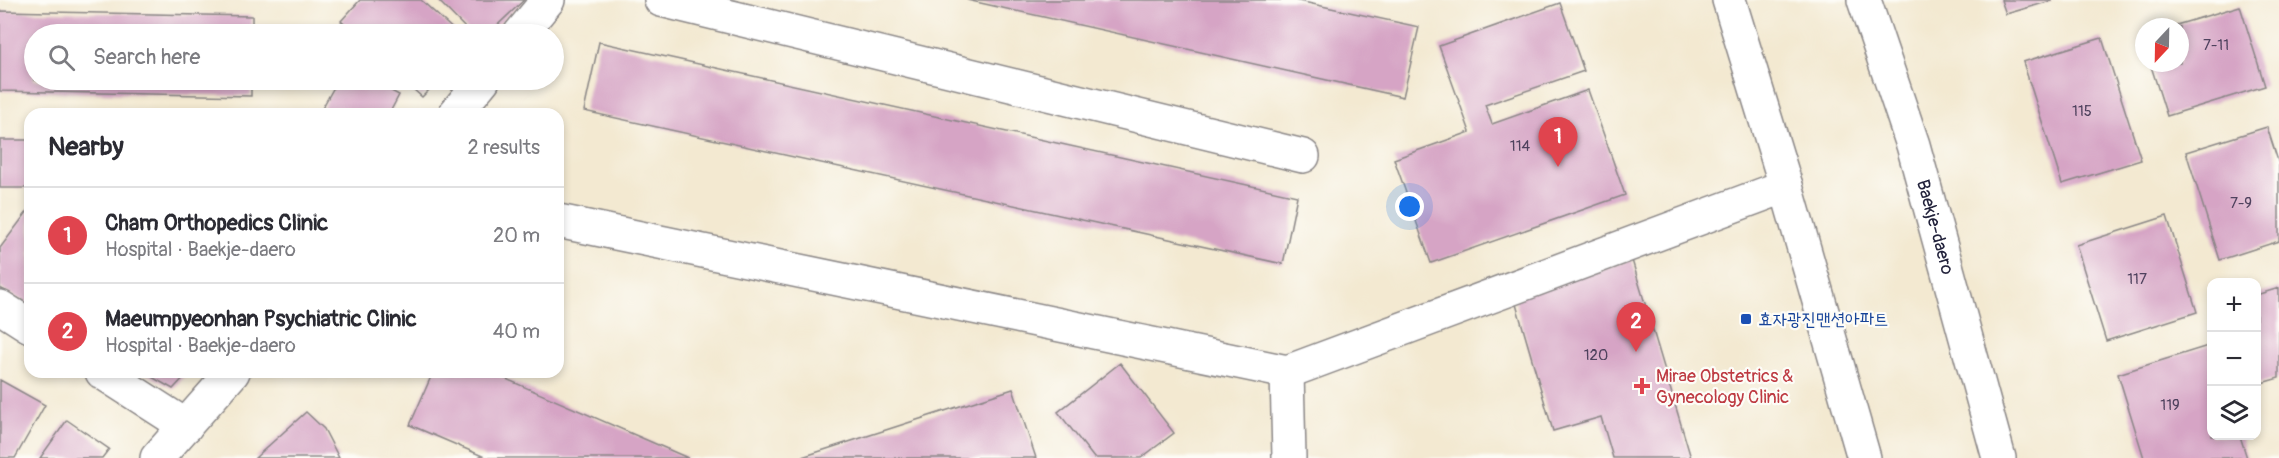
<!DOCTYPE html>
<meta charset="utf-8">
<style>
:root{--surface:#fff;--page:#f7f7f7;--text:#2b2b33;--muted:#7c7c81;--line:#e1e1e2;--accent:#b45309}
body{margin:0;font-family:Pangolin,"Poor Story",sans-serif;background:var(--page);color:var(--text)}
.controls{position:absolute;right:18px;bottom:18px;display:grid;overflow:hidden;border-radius:12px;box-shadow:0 3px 9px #0003}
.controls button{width:54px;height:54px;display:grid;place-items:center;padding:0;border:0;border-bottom:2px solid var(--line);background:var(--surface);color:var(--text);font:30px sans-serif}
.compass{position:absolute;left:2135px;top:18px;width:54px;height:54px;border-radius:50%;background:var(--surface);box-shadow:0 3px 9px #0003;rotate:202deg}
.you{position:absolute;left:1410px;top:207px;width:21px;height:21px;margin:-15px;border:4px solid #fff;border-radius:50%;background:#1a73e8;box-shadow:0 0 0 9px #1a73e833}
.badge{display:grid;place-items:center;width:39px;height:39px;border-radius:50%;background:var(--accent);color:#fff;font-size:20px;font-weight:700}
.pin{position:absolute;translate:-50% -50px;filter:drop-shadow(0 2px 3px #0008)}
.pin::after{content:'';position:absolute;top:32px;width:21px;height:18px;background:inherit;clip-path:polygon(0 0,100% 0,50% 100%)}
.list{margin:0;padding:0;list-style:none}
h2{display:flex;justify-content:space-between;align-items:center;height:78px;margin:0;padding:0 24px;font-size:26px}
h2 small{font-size:20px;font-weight:400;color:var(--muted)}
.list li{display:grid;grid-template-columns:39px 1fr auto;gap:18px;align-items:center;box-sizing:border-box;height:96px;padding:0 24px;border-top:2px solid var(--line)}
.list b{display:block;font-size:22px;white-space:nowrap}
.list p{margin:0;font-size:20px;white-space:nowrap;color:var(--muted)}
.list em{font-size:20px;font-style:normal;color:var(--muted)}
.icon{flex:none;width:33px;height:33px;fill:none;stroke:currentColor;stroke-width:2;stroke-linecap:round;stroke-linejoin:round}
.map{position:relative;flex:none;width:2279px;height:458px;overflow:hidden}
.search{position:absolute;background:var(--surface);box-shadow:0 3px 9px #0003;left:24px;top:24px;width:540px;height:66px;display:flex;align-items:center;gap:15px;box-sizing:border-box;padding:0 21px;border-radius:33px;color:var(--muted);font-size:22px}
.panel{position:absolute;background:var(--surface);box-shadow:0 3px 9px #0003;left:24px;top:108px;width:540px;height:270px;border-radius:18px}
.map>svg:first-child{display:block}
.building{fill:#d6a4c5}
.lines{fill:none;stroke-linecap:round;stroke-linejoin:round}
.minor-casing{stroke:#8a8686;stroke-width:36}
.minor{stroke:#fff;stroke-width:33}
.transit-dot{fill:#1a4fb4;stroke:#fdfcf7;stroke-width:2}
.health-dot{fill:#e0444e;stroke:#fdfcf7;stroke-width:2}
.labels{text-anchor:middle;stroke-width:4.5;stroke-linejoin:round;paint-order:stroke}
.number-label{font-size:15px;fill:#4f425e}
.street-label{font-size:18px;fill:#22223b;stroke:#fdfcf7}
.transit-label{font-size:18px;fill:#164399;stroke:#fdfcf7;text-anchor:start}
.health-label{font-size:18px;fill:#be3a42;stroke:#fdfcf7;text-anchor:start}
</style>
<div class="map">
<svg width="2279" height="458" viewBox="0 0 2279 458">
<rect width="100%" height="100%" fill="#fdfcf7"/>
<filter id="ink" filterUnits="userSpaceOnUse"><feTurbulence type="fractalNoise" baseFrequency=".0167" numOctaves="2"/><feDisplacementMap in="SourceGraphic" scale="12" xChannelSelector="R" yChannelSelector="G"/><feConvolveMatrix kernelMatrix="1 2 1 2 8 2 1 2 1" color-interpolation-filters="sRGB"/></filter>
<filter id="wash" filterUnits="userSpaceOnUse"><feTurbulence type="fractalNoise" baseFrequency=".008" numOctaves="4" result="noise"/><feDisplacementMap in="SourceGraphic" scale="24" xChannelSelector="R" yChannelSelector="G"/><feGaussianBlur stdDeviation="1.35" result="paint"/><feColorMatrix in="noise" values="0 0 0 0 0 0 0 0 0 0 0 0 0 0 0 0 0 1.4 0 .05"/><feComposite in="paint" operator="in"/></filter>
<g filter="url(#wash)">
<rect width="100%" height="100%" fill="#f3e9d1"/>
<g id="blocks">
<path class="building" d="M360,0H421L458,34H355L341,21Z
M438,0H524L488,34H471Z
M967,0H1294L1419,27L1403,97Z
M2001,0H2051V1L2006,14Z
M1560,3L1584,71L1485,105L1492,124L1588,90L1625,195L1431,263L1394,159L1470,132L1439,46Z
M2240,6L2265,86L2167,116L2150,63H2180V27L2173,26Z
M0,11L252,16V34H34V80H251V96L0,91Z
M2102,38L2141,160L2062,184L2023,62Z
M599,42L1297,196L1283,264L584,111Z
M338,80H371L399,95L389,114H319Z
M403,80H439L422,97Z
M2267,127L2279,164V241L2220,260L2186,152Z
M0,140H30V188H0Z
M30,208V305L0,288V248Z
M2167,216L2197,312L2106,341L2076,245Z
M1632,260L1691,458H1613L1601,417L1553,431L1513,294Z
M2279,288V378L2258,384L2256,378V295Z
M2211,345L2212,436H2240L2247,458H2144L2118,374Z
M1120,363L1174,433L1141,458H1094L1058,412Z
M143,372H189L173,389Z
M433,372H490L688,458H487L410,425Z
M0,380L45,405L15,458H0Z
M1013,389L1036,458H799Z
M306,412L324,429L339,458H255Z
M67,420L109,449L102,458H40Z"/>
</g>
</g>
<g filter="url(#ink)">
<use href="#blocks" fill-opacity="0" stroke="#8a8686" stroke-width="1.5"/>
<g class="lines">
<g class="minor-casing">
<g id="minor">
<path d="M661,0L1303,156"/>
<path d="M1729,0L1786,186L1864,458"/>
<path id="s1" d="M1864,0L1913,145L1999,458"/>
<path d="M520,34L548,0"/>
<path d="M455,114L483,80"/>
<path d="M558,221L1287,372L1786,186"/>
<path d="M0,307L30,326"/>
<path d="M102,372L186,426"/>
<path d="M1287,372L1289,458"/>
<path d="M157,458L233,372"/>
</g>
</g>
<use href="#minor" class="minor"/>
</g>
</g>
<rect class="transit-dot" x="1740" y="313" width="12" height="12" rx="3"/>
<path class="health-dot" d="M1639 377h6v6h6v6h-6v6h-6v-6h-6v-6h6z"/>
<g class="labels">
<g class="number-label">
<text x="2216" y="50">7-11</text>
<text x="2082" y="116">115</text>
<text x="1520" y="151">114</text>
<text x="2241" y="208">7-9</text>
<text x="2137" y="284">117</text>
<text x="1596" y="360">120</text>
<text x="2170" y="410">119</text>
</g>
<g class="street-label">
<text dy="6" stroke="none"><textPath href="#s1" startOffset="238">Baekje-daero</textPath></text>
</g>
<g class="transit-label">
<text x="1758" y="325">효자광진맨션아파트</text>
</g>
<g class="health-label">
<text x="1656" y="382">Mirae Obstetrics &amp;<tspan x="1656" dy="21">Gynecology Clinic</tspan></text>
</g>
</g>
</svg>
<div class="controls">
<button>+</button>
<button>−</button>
<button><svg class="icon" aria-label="layers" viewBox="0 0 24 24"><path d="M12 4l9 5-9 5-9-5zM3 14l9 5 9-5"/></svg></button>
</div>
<svg class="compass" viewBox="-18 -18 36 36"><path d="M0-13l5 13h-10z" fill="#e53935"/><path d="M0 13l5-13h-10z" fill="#7c7c81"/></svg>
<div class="you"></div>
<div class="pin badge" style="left:1558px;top:167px;background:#e0444e">1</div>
<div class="pin badge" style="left:1636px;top:352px;background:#e0444e">2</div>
<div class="search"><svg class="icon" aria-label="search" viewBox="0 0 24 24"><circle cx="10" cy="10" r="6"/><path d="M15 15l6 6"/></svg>Search here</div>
<section class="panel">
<h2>Nearby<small>2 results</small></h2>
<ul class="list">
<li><span class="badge" style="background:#e0444e">1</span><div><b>Cham Orthopedics Clinic</b><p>Hospital · Baekje-daero</p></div><em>20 m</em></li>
<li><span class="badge" style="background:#e0444e">2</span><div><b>Maeumpyeonhan Psychiatric Clinic</b><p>Hospital · Baekje-daero</p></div><em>40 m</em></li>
</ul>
</section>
</div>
